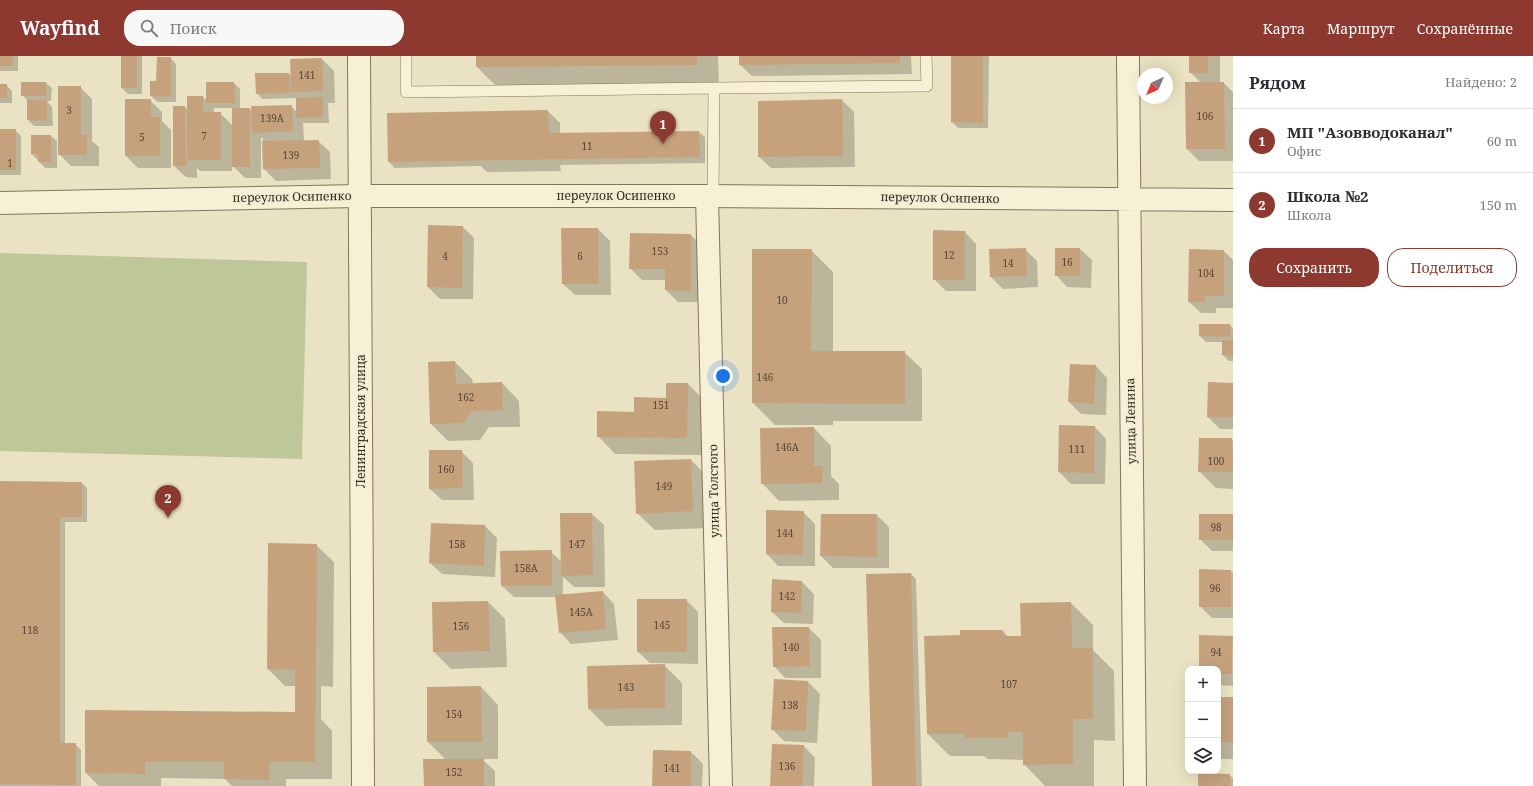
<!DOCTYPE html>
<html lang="ru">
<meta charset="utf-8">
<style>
:root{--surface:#fff;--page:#f7f7f7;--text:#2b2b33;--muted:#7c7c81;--line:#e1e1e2;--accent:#8d3930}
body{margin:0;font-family:"Noto Serif",serif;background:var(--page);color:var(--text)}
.controls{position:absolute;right:12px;bottom:12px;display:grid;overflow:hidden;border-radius:8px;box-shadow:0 4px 16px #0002}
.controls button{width:36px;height:36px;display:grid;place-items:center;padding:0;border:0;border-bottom:1px solid var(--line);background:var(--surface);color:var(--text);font:20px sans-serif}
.compass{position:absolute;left:1137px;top:12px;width:36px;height:36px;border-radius:50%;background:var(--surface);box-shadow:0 4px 16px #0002;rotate:224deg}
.you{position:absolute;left:723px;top:320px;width:14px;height:14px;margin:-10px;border:3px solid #fff;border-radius:50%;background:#1a73e8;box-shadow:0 0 0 6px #1a73e833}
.badge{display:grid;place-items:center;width:26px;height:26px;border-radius:50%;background:var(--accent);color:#fff;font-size:13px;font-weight:700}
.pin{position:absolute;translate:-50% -33px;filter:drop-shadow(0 1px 2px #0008)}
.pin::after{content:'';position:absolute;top:21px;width:14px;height:12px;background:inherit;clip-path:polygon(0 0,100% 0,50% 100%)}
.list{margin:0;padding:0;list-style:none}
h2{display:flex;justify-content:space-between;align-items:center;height:52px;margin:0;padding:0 16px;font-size:17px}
h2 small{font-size:13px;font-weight:400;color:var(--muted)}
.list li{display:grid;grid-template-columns:26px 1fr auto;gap:12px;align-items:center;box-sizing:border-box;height:64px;padding:0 16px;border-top:1px solid var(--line)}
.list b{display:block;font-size:15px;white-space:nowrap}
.list p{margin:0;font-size:13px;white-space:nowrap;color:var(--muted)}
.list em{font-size:13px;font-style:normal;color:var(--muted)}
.actions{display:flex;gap:8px;padding:12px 16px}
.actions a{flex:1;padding:9px 0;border:1px solid var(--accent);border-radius:16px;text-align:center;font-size:14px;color:var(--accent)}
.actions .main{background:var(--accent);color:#fff}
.icon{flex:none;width:22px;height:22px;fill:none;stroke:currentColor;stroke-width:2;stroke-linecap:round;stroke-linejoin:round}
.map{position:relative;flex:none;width:1233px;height:730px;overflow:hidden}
header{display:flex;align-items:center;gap:24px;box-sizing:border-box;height:56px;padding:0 20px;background:var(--accent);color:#fff}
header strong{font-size:19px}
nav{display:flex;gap:22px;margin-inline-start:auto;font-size:14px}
.search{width:280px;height:36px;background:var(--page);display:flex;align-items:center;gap:10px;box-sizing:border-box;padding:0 14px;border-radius:16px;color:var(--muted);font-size:15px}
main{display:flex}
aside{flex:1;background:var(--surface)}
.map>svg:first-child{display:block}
.green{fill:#bdc798}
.shadow{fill:#0003;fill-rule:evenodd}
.building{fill:#c5a27c}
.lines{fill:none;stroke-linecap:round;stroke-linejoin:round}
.service-casing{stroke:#83755c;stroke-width:12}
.minor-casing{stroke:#83755c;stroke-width:24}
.tertiary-casing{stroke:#83755c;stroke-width:24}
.service{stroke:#f6f0d6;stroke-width:11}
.minor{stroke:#f6f0d6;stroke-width:22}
.tertiary{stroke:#f6f0d6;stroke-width:22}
.labels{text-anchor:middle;stroke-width:3;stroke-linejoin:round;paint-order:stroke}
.number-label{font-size:10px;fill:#584936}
.street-label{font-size:12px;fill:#342b1e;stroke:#f2ecd2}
</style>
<header>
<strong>Wayfind</strong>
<div class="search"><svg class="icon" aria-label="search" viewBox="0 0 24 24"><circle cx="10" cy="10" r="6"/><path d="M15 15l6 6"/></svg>Поиск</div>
<nav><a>Карта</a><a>Маршрут</a><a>Сохранённые</a></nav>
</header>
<main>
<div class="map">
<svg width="1233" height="730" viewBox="0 0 1233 730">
<rect width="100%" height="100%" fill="#eae3c3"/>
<path class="green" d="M0,197L307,206L302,403L0,395Z"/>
<path class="shadow" d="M0,0H18V15H0Z
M122,0H142V38H128L122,32Z
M477,0H718L719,30L499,33L477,11Z
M740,0H911L912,18L752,20L740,9Z
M952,0H989L988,72H958L952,66Z
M1190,0H1220V27H1224L1233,36V105H1199L1187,93L1186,27H1201L1190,16Z
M171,2L176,8V46H157L151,40Z
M322,3L334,15L335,47H328L329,67H303L304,85H318L330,96L331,123L276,125L264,113L263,82H261V122H245L232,109V115H200L197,112V122L186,121L174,110L185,51L188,54L203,41L207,45L234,27L240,33V53H250L252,56L291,50L297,56V42L262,43L257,37L256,18H289L291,20ZM214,52H233V70L220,57H214Z
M46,27L52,32L51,45H47L52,51L53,70H34L28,64V45L22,39Z
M0,29H6L12,35V47H0Z
M80,31L92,43V85L99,91V110H71L59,98Z
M150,44L162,56V65L171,74V112H138L126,100Z
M842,44L854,56L855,111L771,112L759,101Z
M548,55L560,67V78L699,76L705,81V107L560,109L561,115L487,116L481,110L395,112L389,106Z
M0,74H15L21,80V119H0Z
M32,80H51L57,85V112H45L32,98Z
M462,170L474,182L473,243H440L428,231Z
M562,173H598L610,185L611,239H575L563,228Z
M965,176L976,188V235H946L934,223Z
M691,179L703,191L702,246H678L666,234V224H642L630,212Z
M1025,193L1037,205L1038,231L1003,233L991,221Z
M1080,193L1092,204L1091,232L1067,231L1056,219Z
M811,194L833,216V296H904L922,313V365H833V369H775L753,347Z
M1224,195L1233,204V252H1216V257H1201L1189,246Z
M1230,269L1233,272V305H1229L1223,299V286H1206L1200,280Z
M455,306L472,323L473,328L502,327L519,345L520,371H489L480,384L448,385L431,368L429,307Z
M1096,310L1107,322L1106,359L1081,358L1069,346Z
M688,328L705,345L704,399L615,398L598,380L635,357L667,343Z
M1233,328V373H1220L1208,361Z
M1095,371L1106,383L1105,428H1071L1059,416Z
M814,372L831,390V420L839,428V444L779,445L762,427Z
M1232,383L1233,385V433L1216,432L1199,415Z
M461,395L473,407L474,444H442L430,433Z
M691,404L708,421L710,472L655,474L637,457Z
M0,426L82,427L87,432V466H65V688H75L81,694V730H0Z
M803,456L815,468V510H778L767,498Z
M592,458L604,469L605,531H574L563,521V539L603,536L614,548L618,584L571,588L560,576L557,541H514L502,530L551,496L562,506Z
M877,459L889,471V512H833L821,500Z
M1233,459V495H1212L1200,483Z
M432,468L485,470L497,482L495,521L442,518L430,507Z
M316,489L334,506L333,631L321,630V663L332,675V723H286V730H232L225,723L161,722V730H99L86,717L297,657L296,630H285L268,613Z
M1231,515L1233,517V562H1212L1200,550Z
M911,518L916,523L922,730H873Z
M773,524L802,526L814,538L813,568L784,567L772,556Z
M686,544L698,556V608L650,607L638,596Z
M488,546L505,563L507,611L451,613L434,596Z
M1071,547L1093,569V594L1114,615L1115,685L1094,684V730H1045L1024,708V704L988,703L984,700H950L928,678L925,581L961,580L1003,575L1008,581H1022L1021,548Z
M809,572L821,584V622H785L774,610Z
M1232,581L1233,630L1218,629V613H1200Z
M663,608L682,627V669L606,670L589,653L663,609Z
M808,626L820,638L817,687L784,685L772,673Z
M481,631L498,649V703H482L495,715V730H425L446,704L428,686Z
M1218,642H1233V703H1218Z
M804,690L815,702L814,730H771Z
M654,695L691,696L703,708L702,730H653Z
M1229,719L1233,722V730H1199Z"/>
<path class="building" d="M0,0H13V10H0Z
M121,0H137V32H121Z
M476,0H697V9L476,11Z
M739,0H900V7L739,9Z
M951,0H983V67L951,66Z
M1189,0H1208V17H1189Z
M157,1H171V41L150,40V25H156Z
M322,2L323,35L291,36L290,3Z
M255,17H289L290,37L256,38Z
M21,26H46V40H21Z
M206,26H234L235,47H206Z
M1185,26H1224L1225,93H1186Z
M0,28H7V42H0Z
M58,30H81V79H87V99H58Z
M187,40H203V56H221V104H187Z
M323,41V61L296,62V42Z
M125,43H151V61H160V100H125Z
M842,43L843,100L758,101V45Z
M27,44H47V65L27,64Z
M292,49L293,75L252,77L251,50Z
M173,50H185L186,110H173Z
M232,52H250V111H232Z
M548,54L549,77L699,75L700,101L388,106L387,57Z
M0,73H16V114H0Z
M31,79H51V106H38V98H31Z
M319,84L320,112L263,113L262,85Z
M428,169L463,170L462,232L427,231Z
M561,172H598L599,228H562Z
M933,174L965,175V224H933Z
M630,177L691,178V235L665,234V213H629Z
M1026,192L1027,220L990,221L989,193Z
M1055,192H1080V220H1055Z
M752,193H812L811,295H905V348L752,347Z
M1189,193L1224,194V240H1205V246H1188Z
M1199,268H1230V281L1199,280Z
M1222,284H1233V300L1222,299Z
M455,305L456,328L502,326L503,354L472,355L463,367L430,368L428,306Z
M1070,308L1096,309L1094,348L1068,346Z
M1208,326L1233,327V361H1207Z
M666,327H688L687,382L597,381V355L634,356V341L666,342Z
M1059,369L1095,370L1094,417L1058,416Z
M814,371V410H823L822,427L761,428L760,372Z
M1199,382H1232L1233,416H1198Z
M429,394H462L463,432L429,433Z
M691,403L693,455L636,458L634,405Z
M0,425L82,426V461H60V687H76V729L0,728Z
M766,454L804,455L803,499L766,498Z
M560,457H592L593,519L561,520Z
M821,458H877V501L820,500Z
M1199,458H1233V484H1199Z
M431,467L485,469L484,510L429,507Z
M268,487L317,488L315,706H270L269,724L224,723V706H145V718L85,717V654L295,656V614L267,613Z
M552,494V530H501L500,495Z
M1199,513L1231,514V551H1199Z
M911,517L916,730H872L866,518Z
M772,523L802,525L801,557L771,556Z
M603,535L606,573L559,577L555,539Z
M637,543H687V596H637Z
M488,545L490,595L433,596L432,546Z
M1071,546L1072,592H1093V663H1073V708L1023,709V676H1008L1007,682H965V678H927L924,580L960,579V574H1003V580H1021L1020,547Z
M772,571H809L810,610L773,611Z
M1199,579L1233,580L1232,618H1218V613H1199Z
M665,608V652L588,653L587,610Z
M774,623L808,625L806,675L771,674Z
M481,630L482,686H427V631Z
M1218,641H1233V686H1218Z
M772,688L804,689L802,730H770Z
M653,694L691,695V730H652Z
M423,703H484V730H424Z
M1198,717L1230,718V730H1198Z"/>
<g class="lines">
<g class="service-casing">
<path id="service" d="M406,0V36L714,32
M713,140L714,32L927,30L926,0"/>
</g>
<g class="minor-casing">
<path id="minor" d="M359,0L363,730
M707,140L721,730"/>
</g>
<g class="tertiary-casing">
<path id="tertiary" d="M1128,0L1135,730
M0,147L359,140H707L1233,144"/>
</g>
<use href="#service" class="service"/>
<use href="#minor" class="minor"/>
<use href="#tertiary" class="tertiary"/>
</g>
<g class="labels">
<g class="number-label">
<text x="307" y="23">141</text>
<text x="69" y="58">3</text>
<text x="1205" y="64">106</text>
<text x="272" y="66">139А</text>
<text x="204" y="84">7</text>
<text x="142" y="85">5</text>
<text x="587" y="94">11</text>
<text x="291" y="103">139</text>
<text x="10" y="111">1</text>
<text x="660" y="199">153</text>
<text x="949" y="203">12</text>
<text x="445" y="204">4</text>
<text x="580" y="204">6</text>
<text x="1067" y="210">16</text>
<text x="1008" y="211">14</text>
<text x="1206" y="221">104</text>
<text x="782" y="248">10</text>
<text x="765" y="325">146</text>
<text x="466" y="345">162</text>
<text x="661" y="353">151</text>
<text x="787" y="395">146А</text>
<text x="1077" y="397">111</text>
<text x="1216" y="409">100</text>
<text x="446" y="417">160</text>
<text x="664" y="434">149</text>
<text x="1216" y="475">98</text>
<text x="785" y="481">144</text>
<text x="457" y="492">158</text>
<text x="577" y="492">147</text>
<text x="526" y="516">158А</text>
<text x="1215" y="536">96</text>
<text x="787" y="544">142</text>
<text x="581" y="560">145А</text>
<text x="662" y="573">145</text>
<text x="461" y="574">156</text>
<text x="30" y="578">118</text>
<text x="791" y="595">140</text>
<text x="1216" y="600">94</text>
<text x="1009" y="632">107</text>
<text x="626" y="635">143</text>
<text x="790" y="653">138</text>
<text x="454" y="662">154</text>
<text x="787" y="714">136</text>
<text x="672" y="716">141</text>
<text x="454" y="720">152</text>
</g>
<g class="street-label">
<text x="616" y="144">переулок Осипенко</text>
<text transform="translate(292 141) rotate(-1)" y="4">переулок Осипенко</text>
<text transform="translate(940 142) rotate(1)" y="4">переулок Осипенко</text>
<text transform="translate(361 365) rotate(-90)" y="4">Ленинградская улица</text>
<text transform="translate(1131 365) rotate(-91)" y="4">улица Ленина</text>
<text transform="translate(714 435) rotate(-91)" y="4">улица Толстого</text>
</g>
</g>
</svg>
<div class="controls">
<button>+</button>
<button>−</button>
<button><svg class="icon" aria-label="layers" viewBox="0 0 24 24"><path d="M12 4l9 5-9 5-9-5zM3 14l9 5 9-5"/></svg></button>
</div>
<svg class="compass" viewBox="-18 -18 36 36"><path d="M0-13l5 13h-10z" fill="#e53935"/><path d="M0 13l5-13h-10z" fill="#7c7c81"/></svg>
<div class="you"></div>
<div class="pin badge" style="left:663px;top:88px">1</div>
<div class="pin badge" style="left:168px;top:462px">2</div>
</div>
<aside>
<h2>Рядом<small>Найдено: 2</small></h2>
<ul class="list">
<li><span class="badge">1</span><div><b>МП &quot;Азовводоканал&quot;</b><p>Офис</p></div><em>60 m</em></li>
<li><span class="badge">2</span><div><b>Школа №2</b><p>Школа</p></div><em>150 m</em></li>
</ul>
<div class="actions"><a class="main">Сохранить</a><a>Поделиться</a></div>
</aside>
</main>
